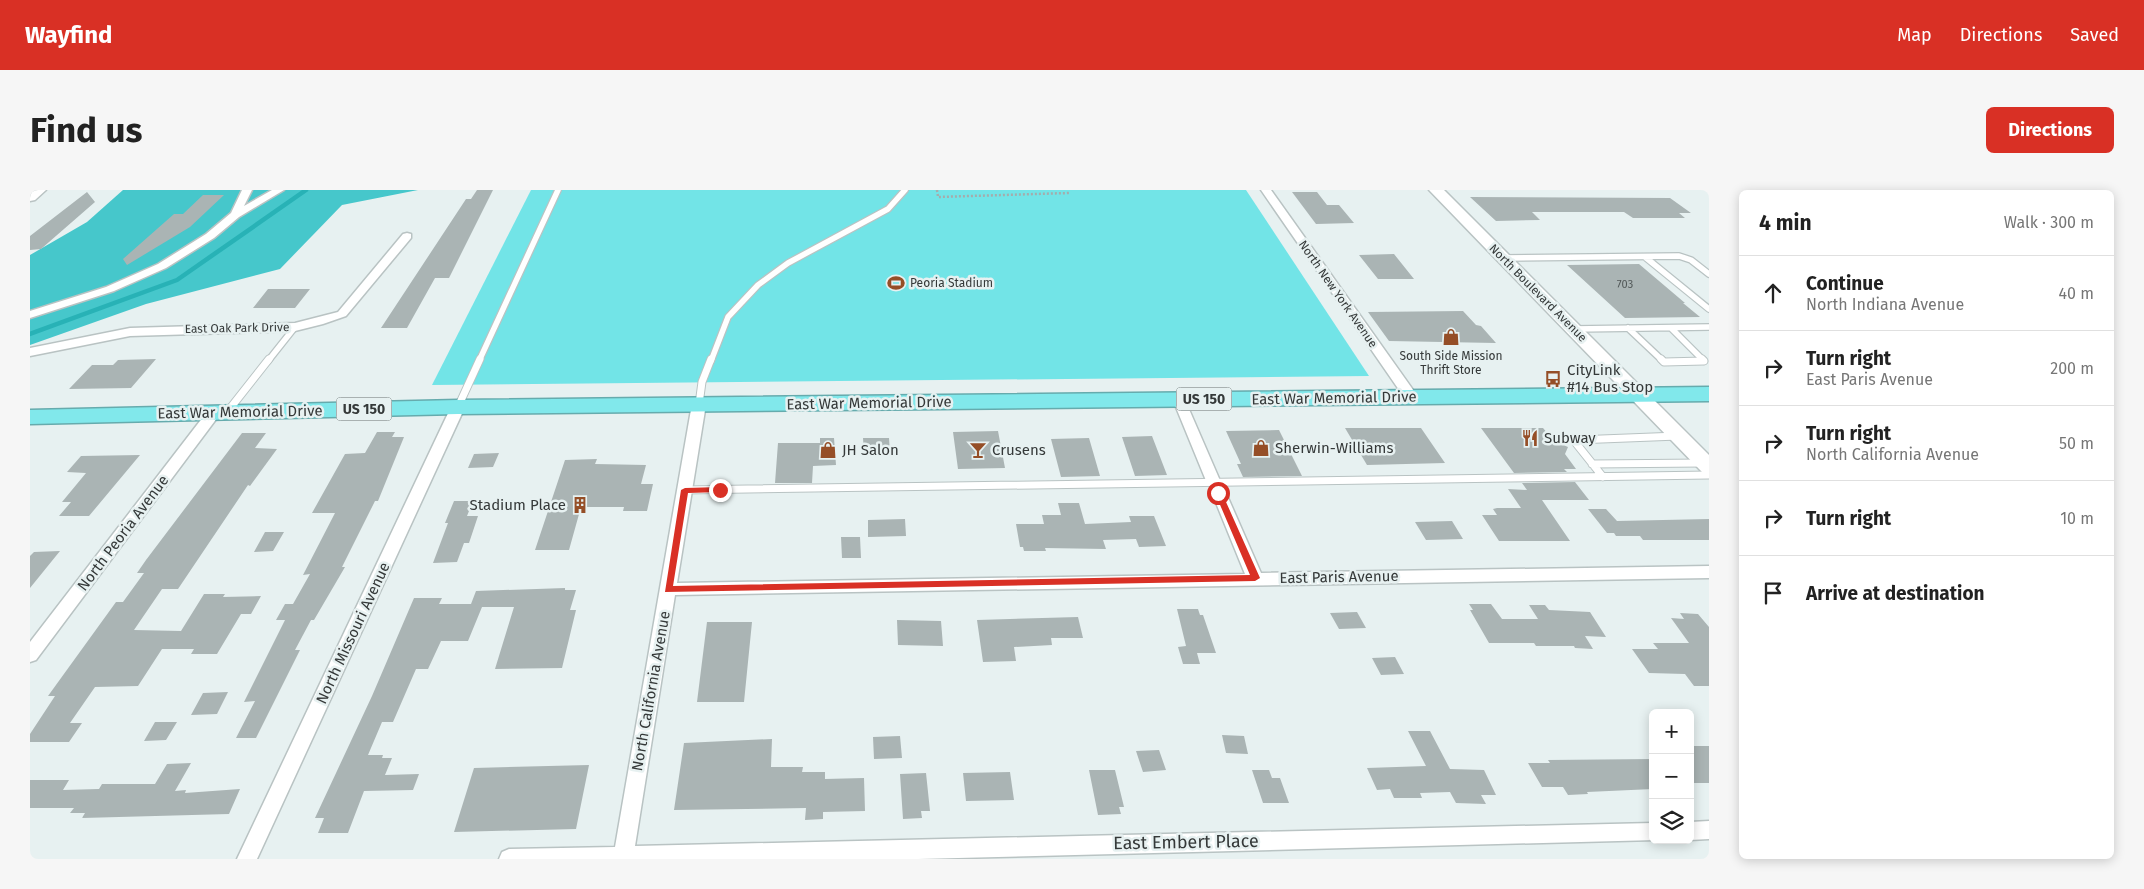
<!DOCTYPE html>
<meta charset="utf-8">
<style>
:root{--surface:#fff;--page:#f6f6f6;--text:#222;--muted:#767676;--line:#e0e0e0;--accent:#d93025}
body{margin:0;font-family:"Fira Sans",sans-serif;background:var(--page);color:var(--text)}
.controls{position:absolute;right:15px;bottom:15px;display:grid;overflow:hidden;border-radius:8px;box-shadow:0 2px 12px #0003}
.controls button{width:45px;height:45px;display:grid;place-items:center;padding:0;border:0;border-bottom:1px solid var(--line);background:var(--surface);color:var(--text);font:25px sans-serif}
.stop{position:absolute;width:15px;height:15px;margin:-11px;border:4px solid #d93025;border-radius:50%;background:#fff}
.stop.end{background:#d93025;border-color:#fff;box-shadow:0 1px 5px #0008}
.list{margin:0;padding:0;list-style:none}
h2{display:flex;justify-content:space-between;align-items:center;height:65px;margin:0;padding:0 20px;font-size:21px}
h2 small{font-size:16px;font-weight:400;color:var(--muted)}
.list li{display:grid;grid-template-columns:32px 1fr auto;gap:15px;align-items:center;box-sizing:border-box;height:75px;padding:0 20px;border-top:1px solid var(--line)}
.list b{display:block;font-size:19px;white-space:nowrap}
.list p{margin:0;font-size:16px;white-space:nowrap;color:var(--muted)}
.list em{font-size:16px;font-style:normal;color:var(--muted)}
.icon{flex:none;width:28px;height:28px;fill:none;stroke:currentColor;stroke-width:2;stroke-linecap:round;stroke-linejoin:round}
.map{position:relative;flex:none;width:1679px;height:669px;overflow:hidden;border-radius:8px}
header{display:flex;align-items:center;gap:30px;box-sizing:border-box;height:70px;padding:0 25px;background:var(--accent);color:#fff}
header strong{font-size:24px}
nav{display:flex;gap:28px;margin-inline-start:auto;font-size:18px}
.intro{display:flex;align-items:center;justify-content:space-between;box-sizing:border-box;height:120px;padding:0 30px}
h1{margin:0;font-size:35px}
.button{padding:12px 22px;border-radius:8px;background:var(--accent);color:#fff;font-size:18px;font-weight:700}
main{display:flex;gap:30px;padding:0 30px}
aside{flex:1;background:var(--surface);border-radius:8px;box-shadow:0 2px 12px #0003}
.map>svg:first-child{display:block}
.green{fill:#72e4e7}
.forest{fill:#46c7cb}
.lines{fill:none;stroke-linecap:round;stroke-linejoin:round}
.stream{stroke:#28b2b6;stroke-width:4.5}
.building{fill:#aab4b4}
.lane-far1-casing{stroke:#b9c3c3;stroke-width:8}
.lane-casing{stroke:#b9c3c3;stroke-width:9}
.street-casing{stroke:#b9c3c3;stroke-width:3}
.secondary-casing{stroke:#b9c3c3;stroke-width:3}
.highway-casing{stroke:#66abad;stroke-width:3}
.path{stroke:#a5acac;stroke-width:2.5;stroke-dasharray:2 2;stroke-linecap:butt}
.lane-far1{stroke:#fff;stroke-width:5.5}
.lane{stroke:#fff;stroke-width:7}
.street{fill:#fff;fill-rule:evenodd}
.secondary{fill:#fff;fill-rule:evenodd}
.highway{fill:#81e8eb;fill-rule:evenodd}
.route{fill:#d93025}
.labels{text-anchor:middle;stroke-width:5;stroke-linejoin:round;paint-order:stroke}
.far-number-label{font-size:11px;fill:#525858}
.far-poi-label{font-size:12px;fill:#353939;stroke:#e7f1f1;text-anchor:start}
.far-street-label{font-size:12px;fill:#353939;stroke:#e7f1f1}
.shield{fill:#e7f1f1;stroke:#6a7070;stroke-width:1}
.shield-label{font-size:14px;font-weight:bold;fill:#353939}
.poi-label{font-size:15px;fill:#353939;stroke:#e7f1f1;text-anchor:start}
.street-label{font-size:15px;fill:#353939;stroke:#e7f1f1}
.near-street-label{font-size:18px;fill:#353939;stroke:#e7f1f1}
</style>
<header>
<strong>Wayfind</strong>
<nav><a>Map</a><a>Directions</a><a>Saved</a></nav>
</header>
<div class="intro"><h1>Find us</h1><a class="button">Directions</a></div>
<main>
<div class="map">
<svg width="1679" height="669" viewBox="0 0 1679 669">
<rect width="100%" height="100%" fill="#e7f1f1"/>
<path class="green" d="M501,0H1216L1339,186L402,195Z"/>
<path class="forest" d="M93,0H388L312,15L250,79L116,114L0,155V65L57,32Z"/>
<g class="lines">
<path class="stream" d="M0,144L147,90L276,0"/>
</g>
<path class="building" d="M447,0H463L419,88H405L377,138H351L436,9H441Z
M57,2L65,12L11,59L0,60V46Z
M1262,2H1287L1297,15H1309L1324,33L1286,34Z
M173,5H194L160,37L97,75L93,69L144,24H153Z
M1440,7L1640,8L1661,23H1649L1655,28H1603L1594,22H1502L1510,30L1466,31Z
M1364,64L1384,89H1348L1329,65Z
M1609,74L1655,113H1653L1670,127L1595,128L1537,75Z
M238,99H280L265,118H223Z
M1433,121L1446,135L1451,136L1466,153L1359,151L1338,122Z
M126,169L101,198L39,199L62,175H83L88,170Z
M1315,238H1391L1415,273L1337,275Z
M1451,238H1513L1524,251L1538,257L1535,264L1546,279H1534L1537,282L1484,283Z
M1249,240L1272,286L1213,287L1207,274H1211L1196,241Z
M968,241L975,278L928,279L923,242Z
M347,242H365L362,247H374L348,311H345L312,377H315L284,430H281L265,460H270L226,548H206L225,511L214,512L255,430H246L255,414H263L280,384L273,385L305,323H282L315,264L335,263Z
M212,243H236L225,258L247,259L220,296L218,295L148,399H132L104,440L151,441L174,404H195L193,407L231,406L221,424H211L187,464H161L164,459H132L108,496L65,497L40,533H52L39,552H0V544L25,506H18L86,412H93L114,383H107L116,370Z
M1122,246L1137,285L1105,286L1092,247Z
M790,248H804L806,275L783,276L782,293H745L748,253H790Z
M833,248H859L860,263H834Z
M1059,248L1070,286L1031,287L1021,249Z
M469,263L463,277L438,278L444,264Z
M110,265L59,326H29L41,312H32L56,283L37,282L51,266Z
M567,269L565,274L616,275L611,294H623L617,321H593L594,317H551L539,360H505L535,270Z
M1545,292L1559,310H1512L1540,351H1469L1452,325H1467L1463,319L1467,318H1491L1478,299L1497,300L1492,293Z
M424,311H443L437,326H448L439,353H434L427,372L403,373L418,333H415Z
M1028,313H1049L1055,334L1101,332L1099,326H1124L1136,356L1109,357L1106,349L1073,350L1076,359L1015,358L1016,361H994L993,357H990L986,334H1014L1012,325H1031Z
M1558,319H1576L1587,331L1679,329V350H1613L1610,346H1586L1584,343H1577Z
M875,329L876,346L838,347V330Z
M1422,331L1433,349L1396,350L1385,332Z
M235,342H254L243,361L224,362Z
M811,347H830L831,368H812Z
M30,361L0,398V366L4,362Z
M535,398V400H546L540,420H546L532,478L465,479L484,417H452L438,451H411L398,479H386L363,532H352L338,565H353L352,568H362L355,585L389,584L383,600L334,601L318,643H288L294,628H285L342,506L384,408H412L409,414H441L446,401Z
M1439,414H1461L1472,429H1508L1499,415H1515L1519,420L1560,422L1576,447L1555,446L1563,459L1545,458L1544,456H1506L1504,453H1459L1440,420H1443Z
M1147,419H1168L1170,425H1173L1186,463H1167L1170,474H1153L1148,457L1156,456Z
M1327,422L1336,438L1309,439L1300,423Z
M1650,423L1668,424L1679,437V496H1664L1655,484L1619,483L1602,459H1628L1623,453H1659L1641,428L1654,429Z
M1048,427L1053,448H1021L1022,455L984,457L986,471L953,472L947,430Z
M867,430L911,431L913,456L868,455Z
M677,432H722L714,512H667Z
M1365,467L1374,484L1351,485L1342,468Z
M198,502L187,524L161,525L173,503Z
M125,532H147L136,550L114,551Z
M1378,541H1400L1420,579L1454,580L1466,605H1451L1456,614L1426,613L1420,602L1390,603L1392,608H1364L1360,599L1347,600L1337,578L1396,576Z
M1192,545L1214,546L1218,564L1196,563Z
M870,546L872,568L844,569L843,547Z
M742,549L741,577H773L772,582H795V589L834,588L835,621L793,622V629L775,630L776,618L644,620L654,553Z
M1660,556H1679V593H1660Z
M1129,560L1136,580L1113,582L1106,561Z
M1623,569V599L1557,602L1558,604L1538,605L1533,597H1512L1498,573H1520L1518,570Z
M161,573L145,601L156,600L155,603L210,599L199,624L52,628L55,623H40L44,618H0V590H39L33,600L69,599L72,594H125L137,574Z
M559,575L546,639L424,642L444,578Z
M1059,580H1085L1094,617H1089L1091,624L1068,625Z
M1222,580H1239L1242,588H1250L1259,613H1233Z
M980,582L984,610L936,611L933,583Z
M896,583L900,621H891L892,628L873,629L870,584Z"/>
<g class="lines">
<g class="lane-far1-casing">
<path id="lane-far1" d="M1615,67L1679,119
M1473,68L1649,66L1661,70L1679,84
M1598,138L1633,171
M1641,138L1674,171
M1544,139L1679,137
M238,171L265,137
M449,171L528,0
M681,171L698,127L728,95L758,73L858,19L875,0"/>
</g>
<g class="lane-casing">
<path id="lane" d="M1631,169L1634,172L1674,171L1672,169
M669,214L672,192L681,169
M428,217L450,169
M198,221L239,169
M1562,274L1673,273
M1573,287L1545,252L1546,250L1648,246
M655,300L1679,285"/>
</g>
<g class="street-casing">
<path id="street" d="M212,0H222L214,16L242,0H254L209,27L184,48L136,78L84,101L0,128V121L76,97L128,74L176,44L201,23Z
M1231,0H1241L1386,204L1387,207L1386,210H1376Z
M377,43L381,44V48L316,126L293,134L265,141L100,146L0,166V158L100,138L265,133L308,122L373,44Z
M1149,206L1155,210L1191,293L1189,296L1184,298L1177,293L1143,210Z
M669,210L676,214L647,393L1215,384L1182,303L1189,298L1196,303L1231,383L1679,376V388L645,405L605,656L1623,633V650H1626L888,669H469L472,662L479,659L585,657L662,214Z
M428,213L435,217L227,669H207L421,217Z
M185,217L192,221L190,224L6,470L0,472V452L180,218Z
M1679,631V649L1660,650V632Z"/>
</g>
<g class="secondary-casing">
<path id="secondary" d="M0,0H16L5,10L0,11Z
M1399,0H1414L1679,265V284L1672,282Z"/>
</g>
<g class="highway-casing">
<path id="highway" d="M1679,197V211L428,224L0,234V220L428,210Z"/>
</g>
<path class="path" d="M907,0L908,7L1039,3"/>
<use href="#lane-far1" class="lane-far1"/>
<use href="#lane" class="lane"/>
<use href="#street" class="street"/>
<use href="#secondary" class="secondary"/>
<use href="#highway" class="highway"/>
</g>
<path class="route" d="M690,297L692,298V302L658,303L643,396L1220,385L1185,303L1188,300L1192,303L1230,388L1225,391L635,402L651,300L655,298Z"/>
<defs>
<g id="stadium-bare" transform="scale(1.35)"><path d="M0-5a6.5 5 0 1 0 0 10a6.5 5 0 1 0 0-10ZM-3.5-1.8h7v3.6h-7Z" fill="#954e27" stroke="#e7f1f1" stroke-width="2.5" paint-order="stroke"/></g>
<g id="shop-bare" transform="scale(1.35)"><path d="M-5-2.5h2.3a2.7 3.5 0 0 1 5.4 0H5L5.5 6h-11ZM-1.5-2.5h3a1.5 2.3 0 0 0-3 0Z" fill="#954e27" stroke="#e7f1f1" stroke-width="2.5" paint-order="stroke"/></g>
<g id="bus-bare" transform="scale(1.35)"><path d="M-5-6H5V4H4V6H2V4H-2V6H-4V4H-5ZM-3.5-4V0h7V-4ZM-3.5 1.2v1.5H-2V1.2ZM2 1.2v1.5H3.5V1.2Z" fill="#954e27" stroke="#e7f1f1" stroke-width="2.5" paint-order="stroke"/></g>
<g id="restaurant-bare" transform="scale(1.35)"><path d="M-5-6h1v4h1v-4h1v4h1v-4h1v5L-1.5 .5V6h-2V.5L-5-1ZM5-6V6H3V1.5H1.5Q1.5-4 5-6Z" fill="#954e27" stroke="#e7f1f1" stroke-width="2.5" paint-order="stroke"/></g>
<g id="bar-bare" transform="scale(1.35)"><path d="M-6-5H6L.8 .8V4.5H3.5V6h-7V4.5H-.8V.8Z" fill="#954e27" stroke="#e7f1f1" stroke-width="2.5" paint-order="stroke"/></g>
<g id="building-bare" transform="scale(1.35)"><path d="M-4-6H4V6H1V3H-1V6H-4ZM-2.5-4.3h1.7v1.8h-1.7ZM.8-4.3h1.7v1.8H.8ZM-2.5-1h1.7V.8h-1.7ZM.8-1h1.7V.8H.8Z" fill="#954e27" stroke="#e7f1f1" stroke-width="2.5" paint-order="stroke"/></g>
</defs>
<g fill-rule="evenodd">
<use href="#stadium-bare" x="866" y="93"/>
<use href="#shop-bare" x="1421" y="147"/>
<use href="#bus-bare" x="1523" y="189"/>
<use href="#restaurant-bare" x="1500" y="248"/>
<use href="#shop-bare" x="1231" y="258"/>
<use href="#shop-bare" x="798" y="260"/>
<use href="#bar-bare" x="948" y="260"/>
<use href="#building-bare" x="550" y="315"/>
</g>
<g class="labels">
<g class="far-number-label">
<text x="1595" y="98">703</text>
</g>
<g class="far-poi-label">
<text x="880" y="97">Peoria Stadium</text>
<text x="1421" y="170" text-anchor="middle">South Side Mission<tspan x="1421" dy="14">Thrift Store</tspan></text>
</g>
<g class="far-street-label">
<text transform="translate(1508 103) rotate(45)" y="4">North Boulevard Avenue</text>
<text transform="translate(1308 104) rotate(55)" y="4">North New York Avenue</text>
<text transform="translate(207 138) rotate(-1)" y="4">East Oak Park Drive</text>
</g>
<g class="shield">
<rect x="1146.5" y="197.5" width="55" height="23" rx="4"/>
<rect x="306.5" y="207.5" width="55" height="23" rx="4"/>
</g>
<g class="shield-label">
<text x="1174" y="214">US 150</text>
<text x="334" y="224">US 150</text>
</g>
<g class="poi-label">
<text x="1537" y="185">CityLink<tspan x="1537" dy="17">#14 Bus Stop</tspan></text>
<text x="1514" y="253">Subway</text>
<text x="1245" y="263">Sherwin-Williams</text>
<text x="812" y="265">JH Salon</text>
<text x="962" y="265">Crusens</text>
<text x="536" y="320" text-anchor="end">Stadium Place</text>
</g>
<g class="street-label">
<text transform="translate(1304 208) rotate(-1)" y="5">East War Memorial Drive</text>
<text transform="translate(839 213) rotate(-1)" y="5">East War Memorial Drive</text>
<text transform="translate(210 222) rotate(-1)" y="5">East War Memorial Drive</text>
<text transform="translate(93 343) rotate(-53)" y="5">North Peoria Avenue</text>
<text transform="translate(1309 387) rotate(-1)" y="5">East Paris Avenue</text>
<text transform="translate(323 443) rotate(-65)" y="5">North Missouri Avenue</text>
<text transform="translate(621 501) rotate(-80)" y="5">North California Avenue</text>
</g>
<g class="near-street-label">
<text transform="translate(1156 652) rotate(-1)" y="6">East Embert Place</text>
</g>
</g>
</svg>
<div class="controls">
<button>+</button>
<button>−</button>
<button><svg class="icon" aria-label="layers" viewBox="0 0 24 24"><path d="M12 4l9 5-9 5-9-5zM3 14l9 5 9-5"/></svg></button>
</div>
<div class="stop" style="left:1188px;top:303px"></div>
<div class="stop end" style="left:690px;top:300px"></div>
</div>
<aside>
<h2>4 min<small>Walk · 300 m</small></h2>
<ul class="list">
<li><svg class="icon" aria-label="ahead" viewBox="0 0 24 24"><path d="M12 20V5M6 11l6-6 6 6"/></svg><div><b>Continue</b><p>North Indiana Avenue</p></div><em>40 m</em></li>
<li><svg class="icon" aria-label="right" viewBox="0 0 24 24"><path d="M7 20v-9h11M14 6l5 5-5 5"/></svg><div><b>Turn right</b><p>East Paris Avenue</p></div><em>200 m</em></li>
<li><svg class="icon" aria-label="right" viewBox="0 0 24 24"><path d="M7 20v-9h11M14 6l5 5-5 5"/></svg><div><b>Turn right</b><p>North California Avenue</p></div><em>50 m</em></li>
<li><svg class="icon" aria-label="right" viewBox="0 0 24 24"><path d="M7 20v-9h11M14 6l5 5-5 5"/></svg><div><b>Turn right</b></div><em>10 m</em></li>
<li><svg class="icon" aria-label="arrive" viewBox="0 0 24 24"><path d="M6 21V4h12l-3 4 3 4H6"/></svg><div><b>Arrive at destination</b></div></li>
</ul>
</aside>
</main>
